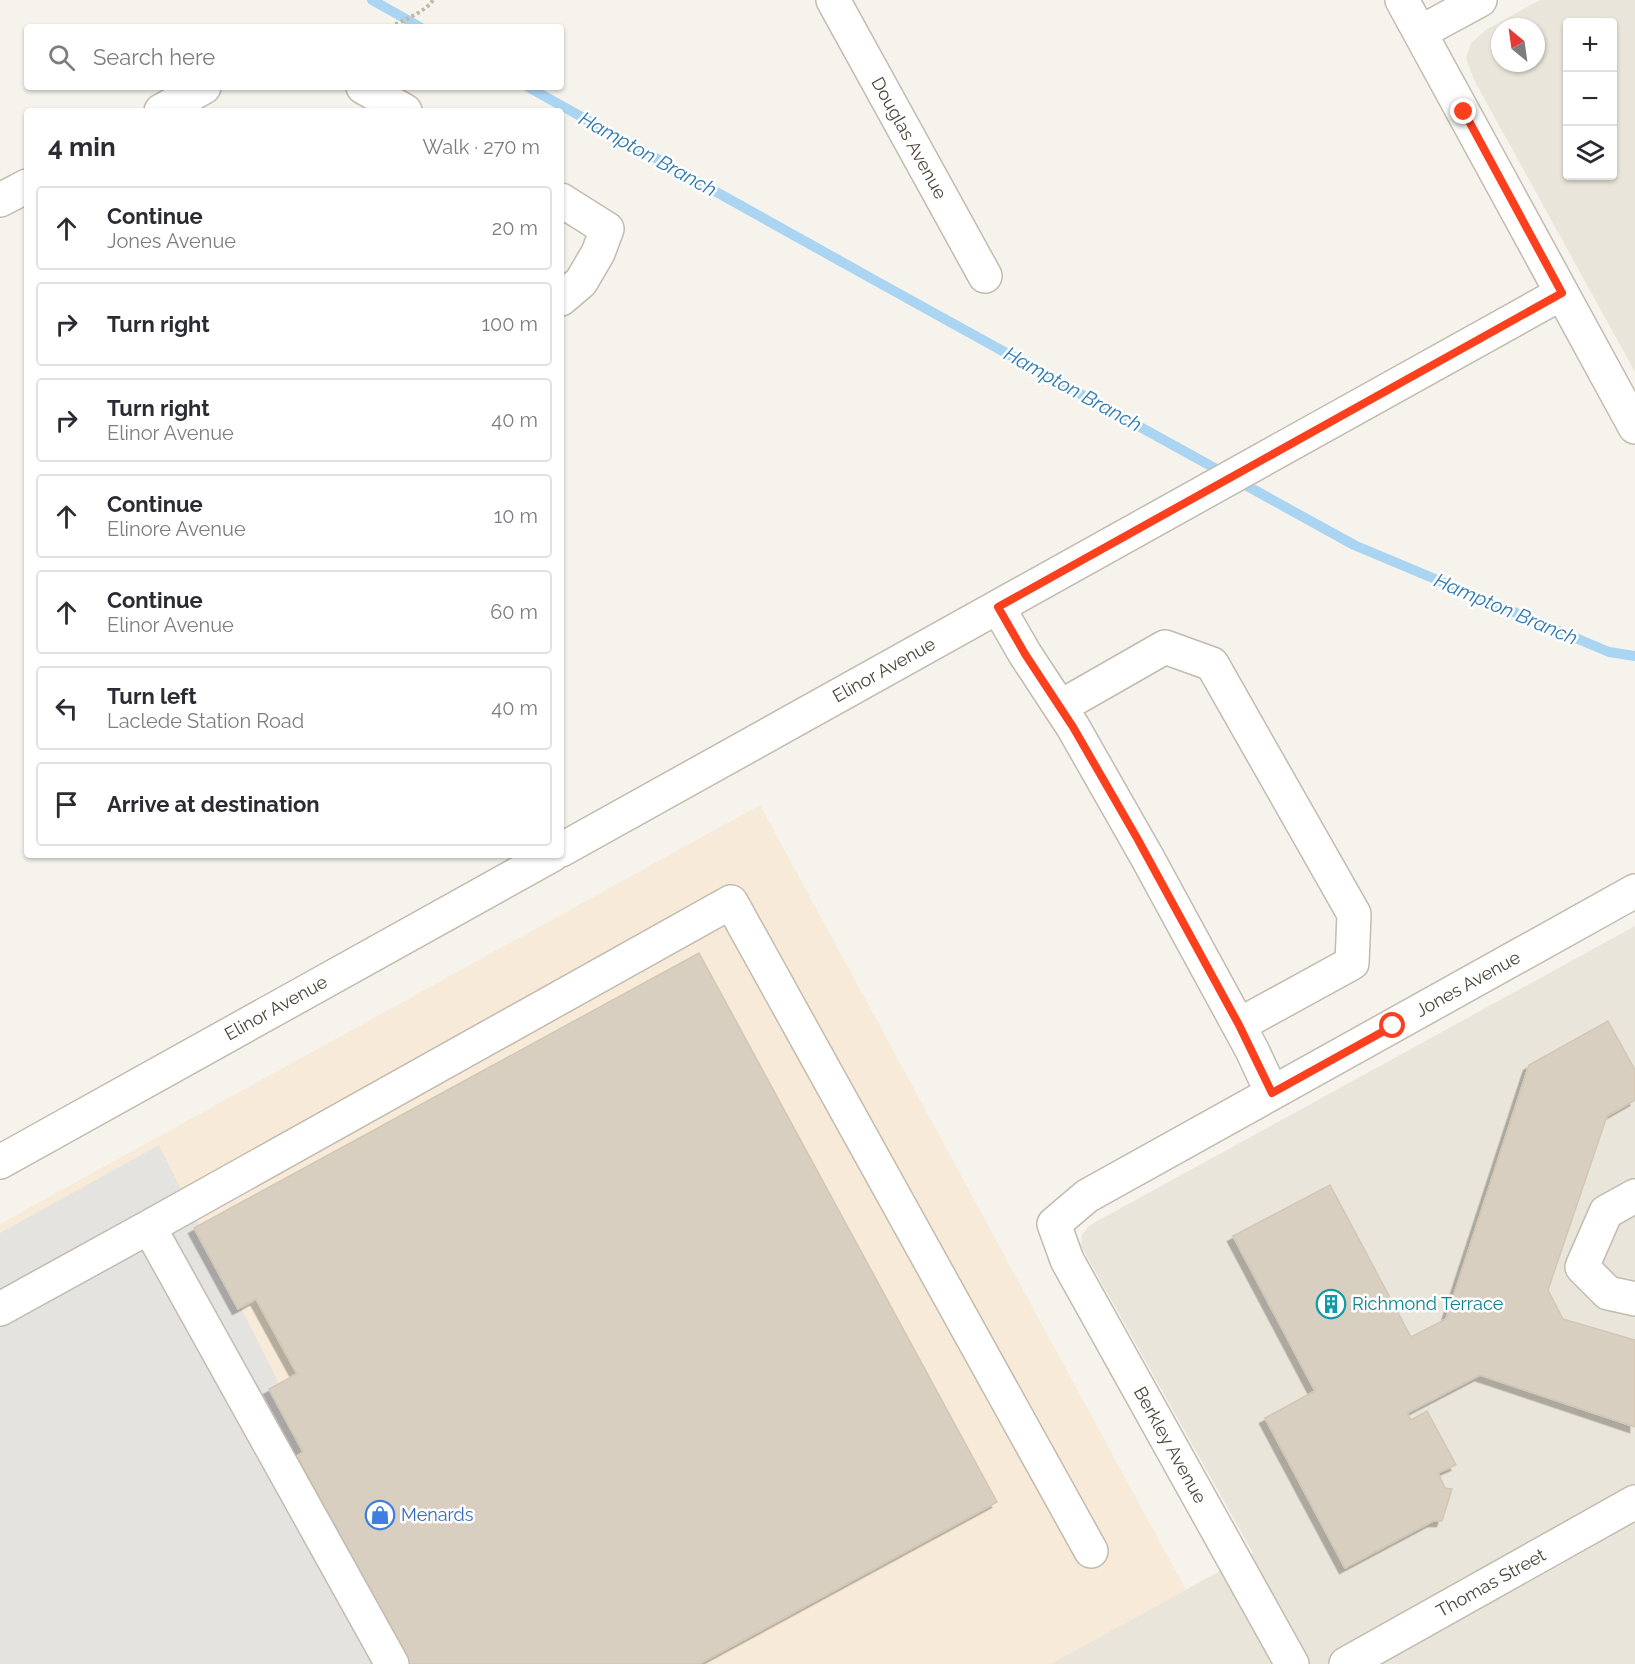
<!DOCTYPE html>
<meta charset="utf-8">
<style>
:root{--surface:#fff;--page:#f7f7f7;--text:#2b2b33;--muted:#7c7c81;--line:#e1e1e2}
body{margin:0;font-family:Raleway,sans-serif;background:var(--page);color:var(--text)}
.controls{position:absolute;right:18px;top:18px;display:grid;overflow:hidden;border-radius:6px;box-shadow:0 2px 4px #0004}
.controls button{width:54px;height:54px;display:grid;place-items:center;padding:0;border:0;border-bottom:2px solid var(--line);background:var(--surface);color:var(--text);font:30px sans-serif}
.compass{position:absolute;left:1491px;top:18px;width:54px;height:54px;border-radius:50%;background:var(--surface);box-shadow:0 2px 4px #0004;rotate:331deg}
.stop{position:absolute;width:18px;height:18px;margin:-14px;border:4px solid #fc3f1d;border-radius:50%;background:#fff}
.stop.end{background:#fc3f1d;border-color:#fff;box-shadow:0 2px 6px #0008}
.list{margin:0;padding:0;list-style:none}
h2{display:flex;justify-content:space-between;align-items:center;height:78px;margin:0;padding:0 24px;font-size:26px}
h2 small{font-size:20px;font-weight:400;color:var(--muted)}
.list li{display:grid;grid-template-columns:39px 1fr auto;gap:18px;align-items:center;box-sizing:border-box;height:84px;margin:0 12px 12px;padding:0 12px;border:2px solid var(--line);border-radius:6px}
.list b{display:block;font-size:22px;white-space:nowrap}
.list p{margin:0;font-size:20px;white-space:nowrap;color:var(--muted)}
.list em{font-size:20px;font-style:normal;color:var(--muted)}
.icon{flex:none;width:33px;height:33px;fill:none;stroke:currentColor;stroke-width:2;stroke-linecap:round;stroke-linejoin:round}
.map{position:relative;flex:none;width:1635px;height:1664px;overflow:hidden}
.search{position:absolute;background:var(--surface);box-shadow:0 2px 4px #0004;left:24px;top:24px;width:540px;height:66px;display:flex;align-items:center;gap:15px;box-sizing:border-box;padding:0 21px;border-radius:6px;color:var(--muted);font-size:22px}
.panel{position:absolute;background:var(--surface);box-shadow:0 2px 4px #0004;left:24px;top:108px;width:540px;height:750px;border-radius:6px}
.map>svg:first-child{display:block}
.residential{fill:#eae5da;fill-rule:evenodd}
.commercial{fill:#f7ead8}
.parking{fill:#e5e3e0}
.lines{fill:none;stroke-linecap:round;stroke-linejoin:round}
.stream{stroke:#a9d4f2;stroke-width:10}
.building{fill:#d8cfc1;stroke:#d3c7b4;stroke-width:1.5;filter:url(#shadow)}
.minor-casing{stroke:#c2bbae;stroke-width:36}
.path{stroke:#c4b79f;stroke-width:4;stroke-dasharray:3 3;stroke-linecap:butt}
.minor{stroke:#fff;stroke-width:33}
.route{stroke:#fc3f1d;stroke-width:8}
.labels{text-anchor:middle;stroke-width:5;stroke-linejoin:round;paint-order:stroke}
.street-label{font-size:18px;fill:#4b4439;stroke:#fff}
.culture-label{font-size:18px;fill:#0d838f;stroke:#fff;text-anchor:start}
.shop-label{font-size:18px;fill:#366cbe;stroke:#fff;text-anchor:start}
.water-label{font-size:20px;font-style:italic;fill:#2e7ab2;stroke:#fff}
</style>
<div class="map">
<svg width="1635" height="1664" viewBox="0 0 1635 1664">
<defs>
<filter id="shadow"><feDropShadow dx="-5.5" dy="5.5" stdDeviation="0" flood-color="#0004"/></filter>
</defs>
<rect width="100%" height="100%" fill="#f6f3ec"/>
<path class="residential" d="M1540,0H1635V372L1474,80L1466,58L1471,43L1487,29ZM1568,22H1612V176H1568ZM1500,27H1536V63H1500Z
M1635,926V1664H1050L1253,1553L1081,1246L1082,1235L1090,1225Z"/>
<path class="commercial" d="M760,805L1186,1590L1050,1664H0V1224Z"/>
<path class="parking" d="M159,1145L403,1630L423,1664H0V1233Z"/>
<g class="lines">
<path class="stream" d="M372,0L420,27
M528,87L885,286L1354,545L1609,652L1635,656"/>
</g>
<path class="building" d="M699,953L997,1502L699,1664H410L297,1456L303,1452L269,1389L297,1374L256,1299L238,1309L194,1228Z
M1608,1021L1635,1070V1100L1607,1116L1548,1290L1563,1319L1635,1340V1427L1480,1375L1407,1413L1411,1420L1427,1411L1456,1465L1438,1473L1445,1488L1452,1489L1442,1521H1433L1345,1568L1265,1418L1315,1391L1233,1236L1330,1185L1411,1337L1446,1319L1529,1065Z"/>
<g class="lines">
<g class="minor-casing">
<path id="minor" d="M833,0L985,276
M1402,0L1635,427
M1421,32L1480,0
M363,87L405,111
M161,111L204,87
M0,200L27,186
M561,200L607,229L598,253L581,282L561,299
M998,607L1025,654L1073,727L1147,857L1252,1050L1272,1093
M1060,707L1165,647L1212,664L1354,914L1352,963L1239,1025
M561,850L1562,293
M0,1162L552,855
M1635,1196L1606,1212L1582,1267L1608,1293L1635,1299
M149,1227L731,902L1091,1551
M0,1309L149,1227L392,1664
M1292,1664L1067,1260L1054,1224L1087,1196L1635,891
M1346,1664L1635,1502"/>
</g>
<path class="path" d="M390,27C402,21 427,11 433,0"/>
<use href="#minor" class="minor"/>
</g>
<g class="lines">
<path class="route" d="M1393,1026L1272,1093L1239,1025L1137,838L1073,727L1025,654L998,607L1562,293L1464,112"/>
</g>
<defs>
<g id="building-ring" transform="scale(1.5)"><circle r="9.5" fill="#fff" stroke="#0f9aa8" stroke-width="1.5"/><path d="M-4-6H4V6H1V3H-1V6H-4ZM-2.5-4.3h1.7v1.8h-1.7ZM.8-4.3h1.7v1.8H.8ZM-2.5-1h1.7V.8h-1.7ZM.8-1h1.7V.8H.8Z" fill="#0f9aa8"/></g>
<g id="shop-ring" transform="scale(1.5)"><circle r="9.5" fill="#fff" stroke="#3f7fe0" stroke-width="1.5"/><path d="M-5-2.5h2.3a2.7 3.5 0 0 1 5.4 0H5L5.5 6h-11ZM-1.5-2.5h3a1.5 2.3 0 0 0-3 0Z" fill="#3f7fe0"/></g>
</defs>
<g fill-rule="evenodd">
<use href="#building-ring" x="1331" y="1304"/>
<use href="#shop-ring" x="380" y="1515"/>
</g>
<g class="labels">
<g class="street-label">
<text transform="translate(909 138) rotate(61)" y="6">Douglas Avenue</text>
<text transform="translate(884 670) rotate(-29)" y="6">Elinor Avenue</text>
<text transform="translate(1468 984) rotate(-29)" y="6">Jones Avenue</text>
<text transform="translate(276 1008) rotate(-29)" y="6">Elinor Avenue</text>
<text transform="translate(1170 1445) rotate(61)" y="6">Berkley Avenue</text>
<text transform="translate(1491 1583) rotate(-29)" y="6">Thomas Street</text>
</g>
<g class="culture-label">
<text x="1352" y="1310">Richmond Terrace</text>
</g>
<g class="shop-label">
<text x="401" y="1521">Menards</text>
</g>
<g class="water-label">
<text transform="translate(648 154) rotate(29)" y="7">Hampton Branch</text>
<text transform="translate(1073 389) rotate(29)" y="7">Hampton Branch</text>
<text transform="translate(1506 609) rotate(23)" y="7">Hampton Branch</text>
</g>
</g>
</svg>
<div class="controls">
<button>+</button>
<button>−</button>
<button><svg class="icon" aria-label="layers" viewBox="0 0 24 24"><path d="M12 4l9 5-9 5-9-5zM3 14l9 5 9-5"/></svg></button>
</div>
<svg class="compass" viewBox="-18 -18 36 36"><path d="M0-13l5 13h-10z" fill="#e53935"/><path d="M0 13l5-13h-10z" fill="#7c7c81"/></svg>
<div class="stop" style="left:1393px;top:1026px"></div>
<div class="stop end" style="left:1464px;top:112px"></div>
<div class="search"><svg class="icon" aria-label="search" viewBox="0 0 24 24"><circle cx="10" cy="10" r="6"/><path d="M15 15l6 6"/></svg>Search here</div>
<section class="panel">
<h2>4 min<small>Walk · 270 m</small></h2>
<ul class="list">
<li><svg class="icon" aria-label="ahead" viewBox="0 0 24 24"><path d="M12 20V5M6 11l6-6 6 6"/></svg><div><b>Continue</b><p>Jones Avenue</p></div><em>20 m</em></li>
<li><svg class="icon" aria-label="right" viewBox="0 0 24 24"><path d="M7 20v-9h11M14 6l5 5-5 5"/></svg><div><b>Turn right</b></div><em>100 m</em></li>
<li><svg class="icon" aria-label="right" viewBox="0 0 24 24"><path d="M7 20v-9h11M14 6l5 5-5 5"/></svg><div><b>Turn right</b><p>Elinor Avenue</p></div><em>40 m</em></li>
<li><svg class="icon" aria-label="ahead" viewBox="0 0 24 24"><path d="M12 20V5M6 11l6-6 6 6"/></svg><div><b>Continue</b><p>Elinore Avenue</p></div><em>10 m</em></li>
<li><svg class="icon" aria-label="ahead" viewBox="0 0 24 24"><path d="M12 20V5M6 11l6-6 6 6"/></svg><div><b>Continue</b><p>Elinor Avenue</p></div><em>60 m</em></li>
<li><svg class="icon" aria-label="left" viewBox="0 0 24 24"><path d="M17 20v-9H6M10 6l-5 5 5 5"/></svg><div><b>Turn left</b><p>Laclede Station Road</p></div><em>40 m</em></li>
<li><svg class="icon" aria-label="arrive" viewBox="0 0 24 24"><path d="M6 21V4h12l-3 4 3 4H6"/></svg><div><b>Arrive at destination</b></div></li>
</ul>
</section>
</div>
